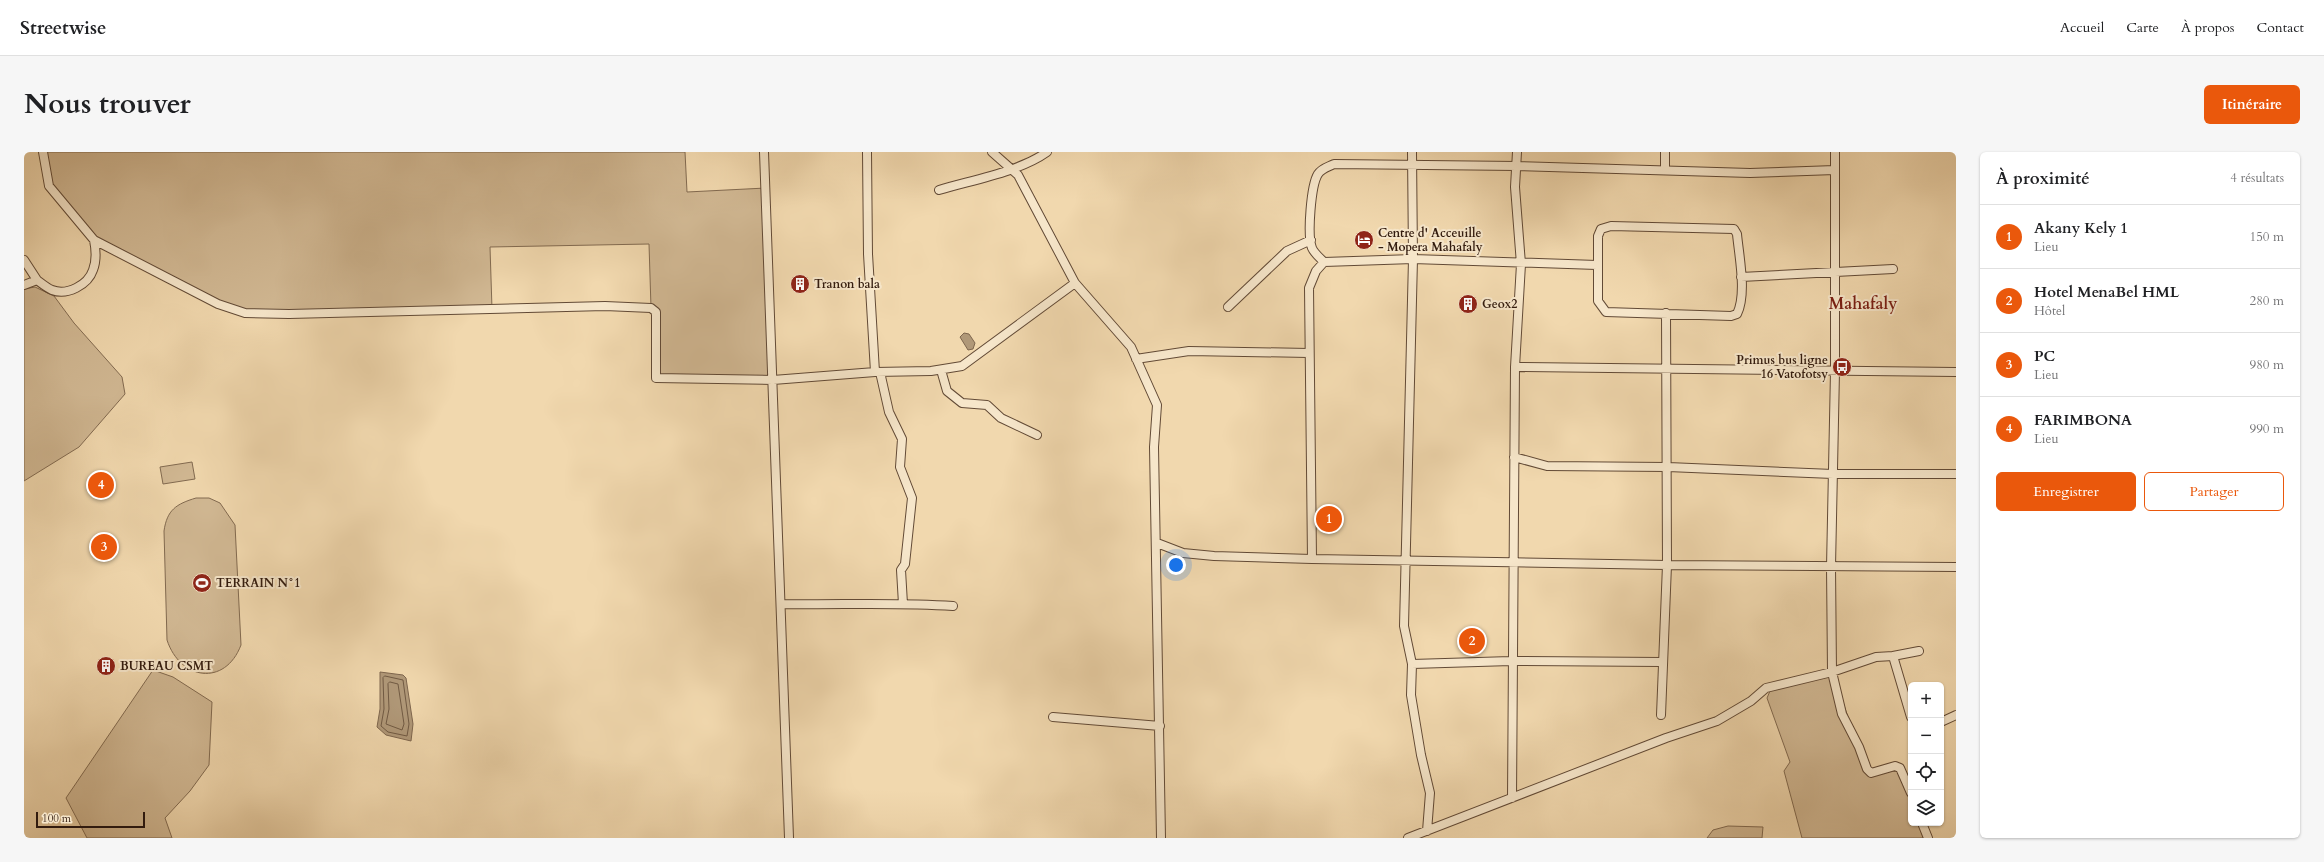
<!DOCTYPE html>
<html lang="fr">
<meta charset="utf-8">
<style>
:root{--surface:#fff;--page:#f6f6f6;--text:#202124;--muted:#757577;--line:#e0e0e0;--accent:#ea580c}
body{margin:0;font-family:Cardo,serif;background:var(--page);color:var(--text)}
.controls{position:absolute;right:12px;bottom:12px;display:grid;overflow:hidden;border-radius:6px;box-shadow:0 1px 3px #0004}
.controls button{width:36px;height:36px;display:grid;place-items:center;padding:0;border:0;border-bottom:1px solid var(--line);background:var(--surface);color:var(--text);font:20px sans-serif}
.scale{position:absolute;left:12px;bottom:10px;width:109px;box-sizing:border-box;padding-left:4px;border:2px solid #321b0e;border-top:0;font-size:11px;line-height:14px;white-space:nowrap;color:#321b0e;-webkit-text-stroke:3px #f6e6ca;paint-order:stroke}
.you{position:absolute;left:1152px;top:413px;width:14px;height:14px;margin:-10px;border:3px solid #fff;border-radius:50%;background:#1a73e8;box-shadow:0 0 0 6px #1a73e833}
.badge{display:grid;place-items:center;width:26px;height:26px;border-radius:50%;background:var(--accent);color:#fff;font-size:13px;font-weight:700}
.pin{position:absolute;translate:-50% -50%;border:2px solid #fff;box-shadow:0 1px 4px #0006}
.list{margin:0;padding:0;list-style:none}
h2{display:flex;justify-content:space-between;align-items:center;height:52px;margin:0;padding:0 16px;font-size:17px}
h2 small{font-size:13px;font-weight:400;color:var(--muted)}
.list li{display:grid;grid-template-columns:26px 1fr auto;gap:12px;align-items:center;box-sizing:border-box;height:64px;padding:0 16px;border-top:1px solid var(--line)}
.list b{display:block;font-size:15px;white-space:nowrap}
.list p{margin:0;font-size:13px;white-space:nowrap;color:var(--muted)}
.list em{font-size:13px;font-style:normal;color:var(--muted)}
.actions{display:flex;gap:8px;padding:12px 16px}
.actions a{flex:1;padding:9px 0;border:1px solid var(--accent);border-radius:6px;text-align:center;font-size:14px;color:var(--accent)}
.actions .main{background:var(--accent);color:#fff}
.icon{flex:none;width:22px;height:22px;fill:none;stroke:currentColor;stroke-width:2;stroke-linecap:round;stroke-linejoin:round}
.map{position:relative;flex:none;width:1932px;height:686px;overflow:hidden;border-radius:6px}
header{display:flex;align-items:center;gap:24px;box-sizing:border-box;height:56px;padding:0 20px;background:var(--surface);border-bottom:1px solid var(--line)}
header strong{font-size:19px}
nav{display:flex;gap:22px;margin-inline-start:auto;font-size:14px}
.intro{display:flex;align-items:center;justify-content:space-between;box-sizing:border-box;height:96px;padding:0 24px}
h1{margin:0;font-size:28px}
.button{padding:10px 18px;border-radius:6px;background:var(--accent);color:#fff;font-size:14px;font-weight:700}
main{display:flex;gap:24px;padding:0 24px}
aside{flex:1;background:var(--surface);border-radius:6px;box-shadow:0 1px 3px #0004}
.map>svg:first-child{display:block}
.green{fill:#d1b893;stroke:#826a50}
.water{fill:#b09878;stroke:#7e664e}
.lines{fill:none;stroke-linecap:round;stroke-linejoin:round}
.shore{stroke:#715a43;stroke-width:1}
.street-casing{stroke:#624a36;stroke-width:10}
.street{stroke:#f6e6ca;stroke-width:8}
.labels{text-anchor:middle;stroke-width:4;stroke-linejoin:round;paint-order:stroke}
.poi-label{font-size:12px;font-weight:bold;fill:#321b0e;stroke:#f6e6ca;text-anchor:start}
.district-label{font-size:16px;font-weight:bold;fill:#7a1f14;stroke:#f6e6ca}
</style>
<header>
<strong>Streetwise</strong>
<nav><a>Accueil</a><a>Carte</a><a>À propos</a><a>Contact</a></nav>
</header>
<div class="intro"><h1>Nous trouver</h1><a class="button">Itinéraire</a></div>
<main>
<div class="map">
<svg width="1932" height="686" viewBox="0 0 1932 686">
<rect width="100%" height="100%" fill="#f1d8ae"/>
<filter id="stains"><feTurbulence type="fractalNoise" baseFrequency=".005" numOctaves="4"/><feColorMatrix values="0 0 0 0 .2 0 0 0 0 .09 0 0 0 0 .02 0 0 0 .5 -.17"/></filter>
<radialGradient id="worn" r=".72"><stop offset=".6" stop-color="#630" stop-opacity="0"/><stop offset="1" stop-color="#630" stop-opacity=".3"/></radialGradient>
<path class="green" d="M19,0H661L663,40L742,36L749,228L632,226V160L627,156L625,92L466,95L468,157L221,161L70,88L25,34Z
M11,135L30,144L50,171L98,225L101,242L55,295L0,329V137Z
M168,310L171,327L139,332L136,315Z
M172,346H185L196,351L211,373L217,493C201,535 156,528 143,488L140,379C143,358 152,352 172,346Z
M129,518L149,525L188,550L185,613L166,639L141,666L148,686H63L42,646Z
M1809,521L1842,618L1872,611L1887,636V671H1900L1905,686H1778L1760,619L1766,610L1743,546L1746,539Z
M1704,674L1739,675L1738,686H1683L1689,678Z"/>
<path class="water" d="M940,181L945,182L951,191L949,197L944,198L936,185Z
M356,520L379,523L382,526L389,572L387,589L362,583L353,575L356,557Z"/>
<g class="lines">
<path class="shore" d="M361,524L379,528L385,572L383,584L364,580L357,574L360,557L359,526Z
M366,530L374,532L380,572L378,578L362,572L365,557L364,532Z"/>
<g class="street-casing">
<path id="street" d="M19,0L25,34L70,88L194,152L221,161L265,162L581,154L627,156L632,160V226L749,228L851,220L907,219L938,214L1051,131
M740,0L765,686
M843,0L844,102L851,220
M968,0L994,23L1051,131L1107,195L1133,253L1130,295L1137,686
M1388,0L1389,107L1380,474L1388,512L1387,543L1397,603L1406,641L1403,679
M1811,0V219L1807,415L1808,520L1818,562L1835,595L1843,617L1847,621L1871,614L1876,616L1887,641
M1641,18V0
M915,38C948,28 995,20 1023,0
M1587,74L1710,77L1713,82C1715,104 1723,142 1713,162L1707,164L1582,160L1574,149V84L1577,77Z
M0,108L13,128
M1300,110C1296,106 1290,101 1288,96C1283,83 1287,33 1294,22C1298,16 1304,15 1310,12L1493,14L1726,21L1811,18
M1717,125L1869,117
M0,133L13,128C17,131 23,136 28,138C43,144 64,133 69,118C73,108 72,98 70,88
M1204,155L1263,99L1287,88
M1112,207L1165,199L1285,201
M1491,215L1932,220
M917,218L923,239L938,251L963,253L977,266L1013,283
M856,220L865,260L878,287L876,315L888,346L881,412L877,418L879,452
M1490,305L1523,314L1644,315L1809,322H1932
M1133,391L1159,401L1190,404L1288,407L1643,413L1932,415
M1288,407L1285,136L1292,119L1300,110L1389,107L1573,113
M758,452C815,453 872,450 929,454
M1869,504L1895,499
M1388,512L1487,509L1638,510
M1637,563L1643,413L1642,161
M1029,565L1136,574
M1917,570L1932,563
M1488,646L1491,215L1497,112L1491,35L1493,0
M1898,671L1904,686
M1384,686L1642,586L1693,569L1727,549L1742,536L1808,520L1852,505L1869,504L1887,565"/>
</g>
<use href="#street" class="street"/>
</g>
<defs>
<g id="hotel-disc" transform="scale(1)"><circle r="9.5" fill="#8f2418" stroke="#f6e6ca"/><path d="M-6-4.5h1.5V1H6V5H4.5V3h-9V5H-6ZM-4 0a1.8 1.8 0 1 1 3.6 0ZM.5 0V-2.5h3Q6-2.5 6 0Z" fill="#fff"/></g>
<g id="building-disc" transform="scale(1)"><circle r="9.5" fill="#8f2418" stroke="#f6e6ca"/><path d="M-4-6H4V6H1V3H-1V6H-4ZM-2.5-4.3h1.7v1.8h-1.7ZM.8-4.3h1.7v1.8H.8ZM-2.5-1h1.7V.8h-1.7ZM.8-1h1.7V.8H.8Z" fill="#fff"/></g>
<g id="bus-disc" transform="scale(1)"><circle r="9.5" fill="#8f2418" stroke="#f6e6ca"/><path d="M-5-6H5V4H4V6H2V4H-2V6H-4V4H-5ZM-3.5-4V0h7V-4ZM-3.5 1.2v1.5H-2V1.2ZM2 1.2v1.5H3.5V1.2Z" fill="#fff"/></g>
<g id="stadium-disc" transform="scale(1)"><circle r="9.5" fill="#8f2418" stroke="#f6e6ca"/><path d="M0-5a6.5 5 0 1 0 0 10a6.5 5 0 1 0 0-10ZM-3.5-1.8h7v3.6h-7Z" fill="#fff"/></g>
</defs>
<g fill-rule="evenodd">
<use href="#hotel-disc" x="1340" y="88"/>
<use href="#building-disc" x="776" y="132"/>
<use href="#building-disc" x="1444" y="152"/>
<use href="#bus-disc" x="1818" y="215"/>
<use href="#stadium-disc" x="178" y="431"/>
<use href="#building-disc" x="82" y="514"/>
</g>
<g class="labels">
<g class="poi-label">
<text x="1354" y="85">Centre d' Acceuille<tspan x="1354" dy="14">- Mopera Mahafaly</tspan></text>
<text x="790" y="136">Tranon bala</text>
<text x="1458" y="156">Geox2</text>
<text x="1804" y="212" text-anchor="end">Primus bus ligne<tspan x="1804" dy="14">16 Vatofotsy</tspan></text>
<text x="192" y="435">TERRAIN N°1</text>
<text x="96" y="518">BUREAU CSMT</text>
</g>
<g class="district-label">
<text x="1839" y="157">Mahafaly</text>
</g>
</g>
<rect width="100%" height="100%" filter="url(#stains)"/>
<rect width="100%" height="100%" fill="url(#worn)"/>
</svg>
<div class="controls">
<button>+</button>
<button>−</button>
<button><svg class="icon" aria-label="locate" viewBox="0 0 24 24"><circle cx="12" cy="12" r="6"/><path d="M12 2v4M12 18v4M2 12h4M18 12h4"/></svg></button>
<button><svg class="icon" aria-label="layers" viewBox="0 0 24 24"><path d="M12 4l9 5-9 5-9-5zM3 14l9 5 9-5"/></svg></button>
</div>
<div class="scale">100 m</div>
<div class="you"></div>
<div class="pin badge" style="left:1305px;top:367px">1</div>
<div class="pin badge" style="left:1448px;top:489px">2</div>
<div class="pin badge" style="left:80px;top:395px">3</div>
<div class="pin badge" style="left:77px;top:333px">4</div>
</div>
<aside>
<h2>À proximité<small>4 résultats</small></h2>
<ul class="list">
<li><span class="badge">1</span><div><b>Akany Kely 1</b><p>Lieu</p></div><em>150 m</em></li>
<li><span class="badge">2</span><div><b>Hotel MenaBel HML</b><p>Hôtel</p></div><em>280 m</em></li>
<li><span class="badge">3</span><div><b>PC</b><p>Lieu</p></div><em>980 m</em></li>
<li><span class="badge">4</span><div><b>FARIMBONA</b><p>Lieu</p></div><em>990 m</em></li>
</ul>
<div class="actions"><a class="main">Enregistrer</a><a>Partager</a></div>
</aside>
</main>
